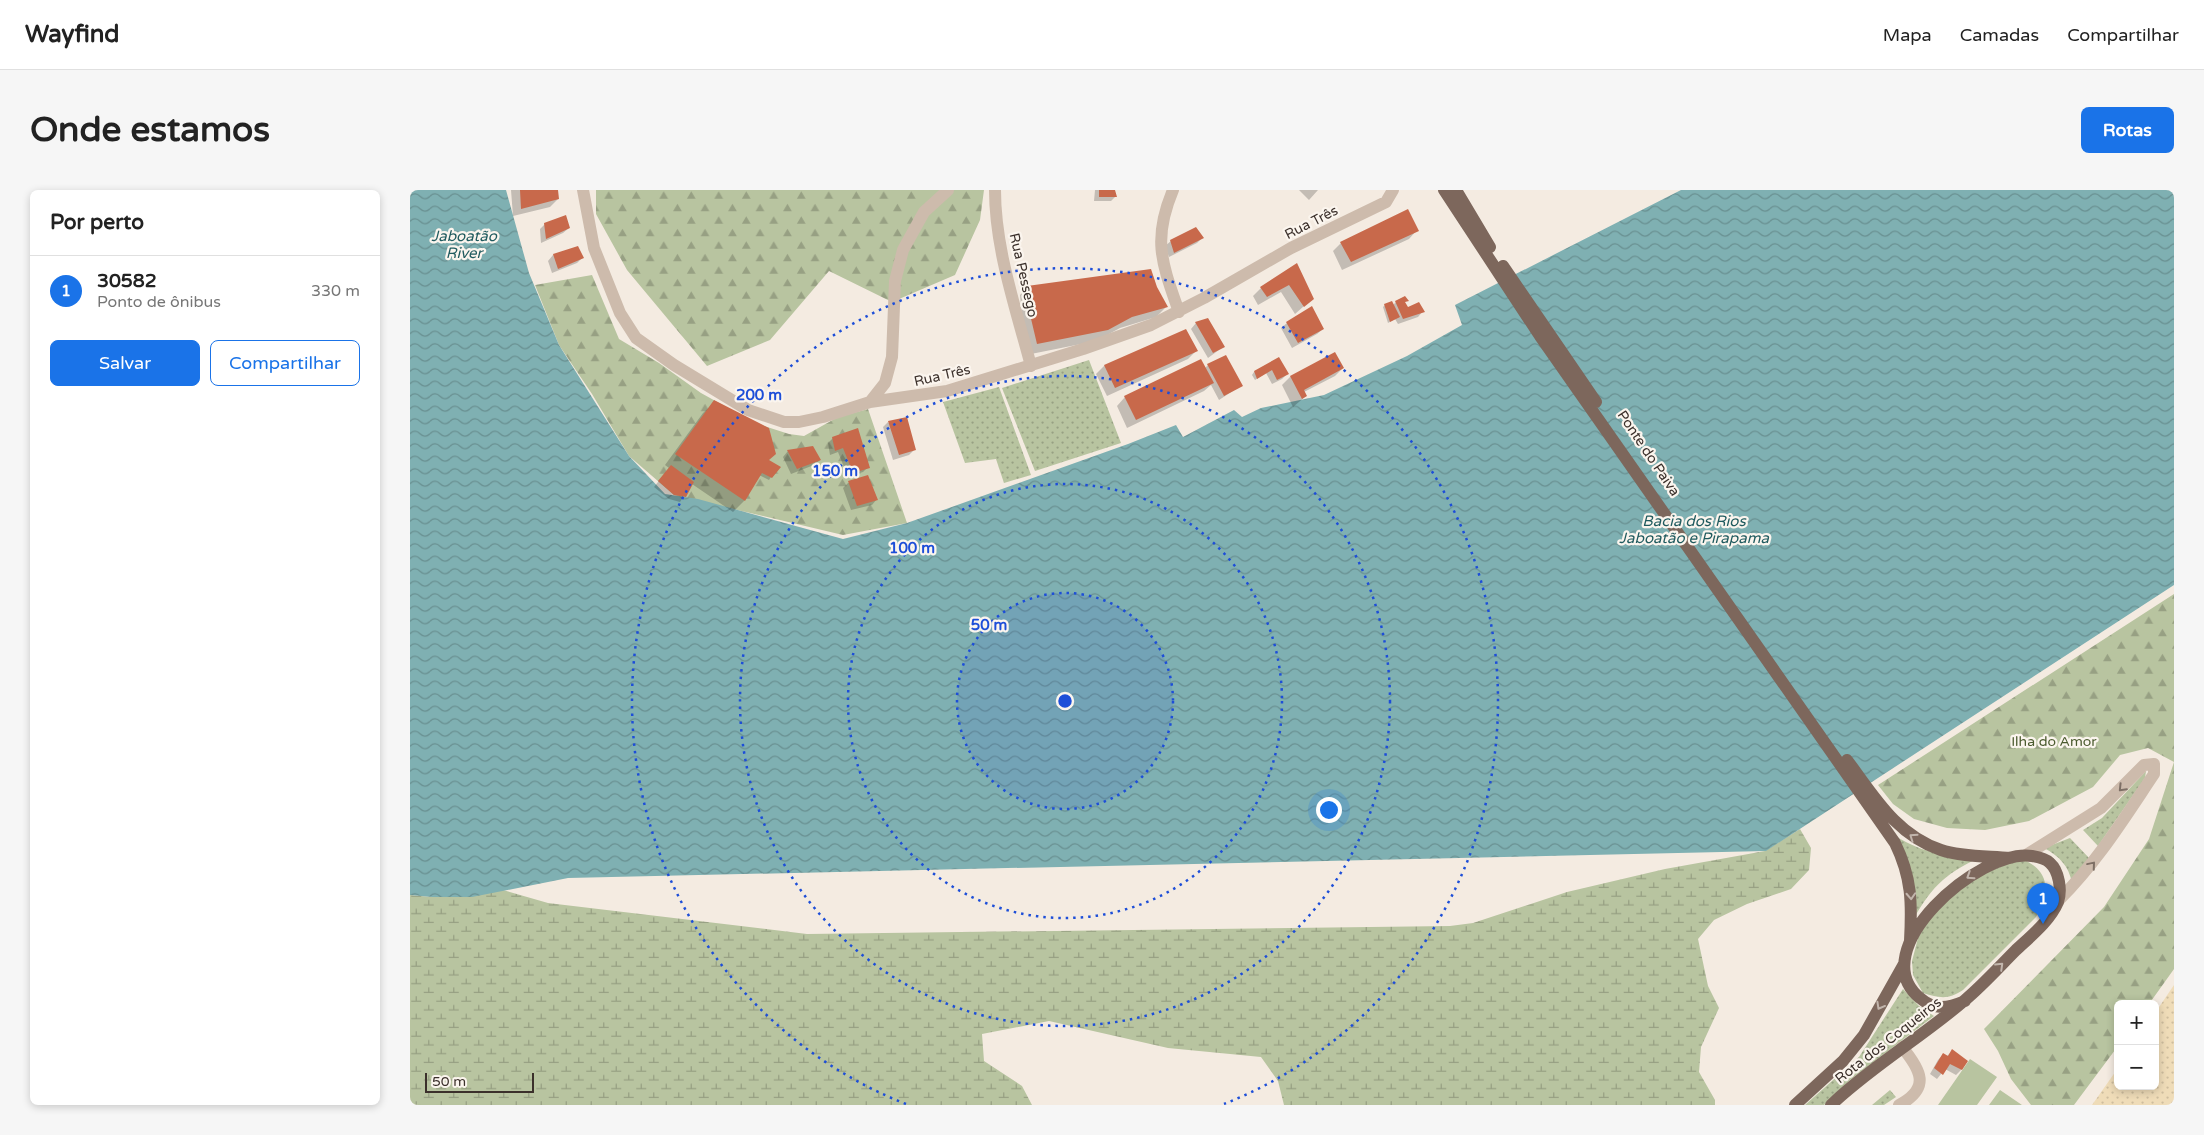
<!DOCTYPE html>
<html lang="pt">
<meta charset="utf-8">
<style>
:root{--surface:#fff;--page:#f6f6f6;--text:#222;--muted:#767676;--line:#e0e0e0;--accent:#1a73e8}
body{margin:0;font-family:"Varela Round",sans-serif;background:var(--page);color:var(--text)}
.controls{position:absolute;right:15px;bottom:15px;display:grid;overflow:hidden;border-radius:8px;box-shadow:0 2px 8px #0003}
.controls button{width:45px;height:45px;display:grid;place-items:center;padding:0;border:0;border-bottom:1px solid var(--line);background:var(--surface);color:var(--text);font:25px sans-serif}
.scale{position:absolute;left:15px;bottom:12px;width:109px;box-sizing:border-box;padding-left:5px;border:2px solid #3b302b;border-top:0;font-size:14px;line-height:18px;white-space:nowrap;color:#3b302b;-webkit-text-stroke:4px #fbf5ee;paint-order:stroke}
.you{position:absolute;left:918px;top:619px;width:18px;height:18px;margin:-12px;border:4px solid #fff;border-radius:50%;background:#1a73e8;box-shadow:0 0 0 8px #1a73e833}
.badge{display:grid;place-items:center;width:32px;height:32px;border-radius:50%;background:var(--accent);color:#fff;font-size:16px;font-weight:700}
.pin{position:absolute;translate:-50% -41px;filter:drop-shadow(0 1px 2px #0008)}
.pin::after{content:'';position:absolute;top:26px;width:18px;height:15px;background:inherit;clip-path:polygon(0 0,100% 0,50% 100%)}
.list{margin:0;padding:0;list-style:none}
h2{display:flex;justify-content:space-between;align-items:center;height:65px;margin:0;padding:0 20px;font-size:21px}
h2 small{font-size:16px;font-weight:400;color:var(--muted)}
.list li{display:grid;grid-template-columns:32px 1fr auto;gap:15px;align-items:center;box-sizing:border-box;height:70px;padding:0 20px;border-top:1px solid var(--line)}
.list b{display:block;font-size:19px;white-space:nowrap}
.list p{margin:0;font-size:16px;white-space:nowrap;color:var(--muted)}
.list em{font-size:16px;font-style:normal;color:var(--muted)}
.actions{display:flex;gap:10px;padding:15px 20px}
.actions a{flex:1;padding:11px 0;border:1px solid var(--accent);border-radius:8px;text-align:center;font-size:18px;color:var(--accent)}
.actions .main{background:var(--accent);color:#fff}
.map{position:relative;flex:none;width:1764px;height:915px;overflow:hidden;border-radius:8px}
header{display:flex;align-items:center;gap:30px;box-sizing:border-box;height:70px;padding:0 25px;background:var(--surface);border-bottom:1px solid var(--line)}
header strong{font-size:24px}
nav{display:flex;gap:28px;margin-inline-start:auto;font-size:18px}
.intro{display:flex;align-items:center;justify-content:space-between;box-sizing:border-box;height:120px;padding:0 30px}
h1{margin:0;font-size:35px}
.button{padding:12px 22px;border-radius:8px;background:var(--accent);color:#fff;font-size:18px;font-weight:700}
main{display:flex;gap:30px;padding:0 30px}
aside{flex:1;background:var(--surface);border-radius:8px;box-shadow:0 2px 8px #0003}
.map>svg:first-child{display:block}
.grass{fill:url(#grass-dots)}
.forest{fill:url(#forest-firs)}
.wetland{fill:url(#wetland-marsh)}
.sand{fill:url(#sand-dots)}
.pitch{fill:#b8c4a0}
.water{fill:url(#water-waves)}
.shadow{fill:#0003}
.building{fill:#c8694b}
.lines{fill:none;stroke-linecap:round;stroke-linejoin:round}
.minor{stroke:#cdbbac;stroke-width:12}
.primary{stroke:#7d675c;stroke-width:12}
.oneway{stroke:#7d6f65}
.oneway2{stroke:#c2b5ac}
.ring{fill:none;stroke:#1d4ed8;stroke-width:2.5;stroke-dasharray:2.5 5}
.labels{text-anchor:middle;stroke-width:4.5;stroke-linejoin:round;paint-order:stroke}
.street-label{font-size:14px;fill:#3b302b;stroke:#fbf5ee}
.park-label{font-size:14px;fill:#4a5a2e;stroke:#fbf5ee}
.water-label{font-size:15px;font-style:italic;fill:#1f5a5e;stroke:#fbf5ee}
.centre{fill:#1d4ed8;stroke:#fbf5ee;stroke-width:2.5}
.ring-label{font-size:15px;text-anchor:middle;font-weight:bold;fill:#1d4ed8;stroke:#fbf5ee;stroke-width:4.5;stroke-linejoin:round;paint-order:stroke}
</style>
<header>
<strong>Wayfind</strong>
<nav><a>Mapa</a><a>Camadas</a><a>Compartilhar</a></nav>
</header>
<div class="intro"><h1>Onde estamos</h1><a class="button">Rotas</a></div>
<main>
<aside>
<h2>Por perto<small></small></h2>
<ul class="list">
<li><span class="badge">1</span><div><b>30582</b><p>Ponto de ônibus</p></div><em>330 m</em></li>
</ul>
<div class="actions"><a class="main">Salvar</a><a>Compartilhar</a></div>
</aside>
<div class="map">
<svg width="1764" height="915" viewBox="0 0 1764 915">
<defs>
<pattern id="grass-dots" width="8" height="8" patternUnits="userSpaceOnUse" patternTransform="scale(1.25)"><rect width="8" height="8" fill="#b8c4a0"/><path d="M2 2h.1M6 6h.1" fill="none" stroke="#97a083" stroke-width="1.8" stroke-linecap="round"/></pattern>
<pattern id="forest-firs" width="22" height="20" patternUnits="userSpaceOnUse" patternTransform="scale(1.25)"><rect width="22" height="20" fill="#b8c4a0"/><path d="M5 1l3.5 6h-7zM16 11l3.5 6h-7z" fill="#97a083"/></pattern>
<pattern id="wetland-marsh" width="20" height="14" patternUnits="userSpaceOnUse" patternTransform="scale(1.25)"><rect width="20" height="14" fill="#b8c4a0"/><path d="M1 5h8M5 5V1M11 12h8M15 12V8" fill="none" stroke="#97a083"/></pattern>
<pattern id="sand-dots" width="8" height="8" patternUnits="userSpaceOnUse" patternTransform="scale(1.25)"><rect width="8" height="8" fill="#efdcb8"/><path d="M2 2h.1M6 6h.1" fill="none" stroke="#cebd9e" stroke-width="1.8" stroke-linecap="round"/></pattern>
<pattern id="water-waves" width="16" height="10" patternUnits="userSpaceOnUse" patternTransform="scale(1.25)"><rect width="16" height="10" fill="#7fb0b2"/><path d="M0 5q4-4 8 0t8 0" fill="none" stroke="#699091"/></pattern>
</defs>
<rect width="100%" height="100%" fill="#f4ebe1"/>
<path class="grass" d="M679,170L711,253L625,281L592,198Z
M589,197L621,285L594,293L586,269L555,273L533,212Z
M1736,581L1735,588L1688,656L1673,640L1692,628Z
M1485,646C1517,665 1535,665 1571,667C1532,685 1521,698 1500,735Z
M1660,648L1680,669L1662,693C1659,676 1649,666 1634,658Z
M1610,668C1640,680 1641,701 1626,727L1553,800C1538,810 1530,808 1513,803L1503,785L1502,771L1508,748L1536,701Z
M1493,799L1509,816L1524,826L1440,890L1414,915H1395L1449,867Z
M1480,900L1486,907L1474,915H1462Z"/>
<path class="forest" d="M186,0H574L570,30L545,85L482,112L419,81L360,150L297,176L217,80L186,24Z
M182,85L209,149L249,173L291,203L329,224L354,236L379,244L394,246L428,227L458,219L497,333L433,345L264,305L219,266L182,204L149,155L125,95Z
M1764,404V779L1739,814H1708V856L1664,915H1621L1601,889L1588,861L1574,839L1694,717L1739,649L1764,572L1738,558L1710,565L1683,597L1619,631L1575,640L1537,638L1504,629L1483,614L1468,595Z"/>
<path class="wetland" d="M1390,639L1401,658L1399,680L1381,699L1337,714L1304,730L1288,749L1298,796L1309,818L1291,857L1289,882L1305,910V915H874L868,891L851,867L758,858L639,831L572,844L574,871L612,896L622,915H0V705L22,707L76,695L138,713L397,744L1040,736L1063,733L1157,702L1255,679L1355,661Z"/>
<path class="sand" d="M1764,795V915H1682L1708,878V896H1745V823Z"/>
<path class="pitch" d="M1560,869L1587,887L1567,915H1528Z
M1590,900L1612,915H1579Z"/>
<path class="water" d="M0,0H96L119,83L149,155L219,266L255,304L288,309L433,349L497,333L718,254L766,235L773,247L824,220L832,227L851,218L914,205L997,166L1052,135L1045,115L1271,0H1764V395L1356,661L158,688L62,707H22L0,705Z"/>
<path class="shadow" d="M101,0H147L148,9L140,17L103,26Z
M685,0H704L706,6L701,11H684Z
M889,0H908L899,10Z
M135,34L159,38L153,43L131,53L130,39Z
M1007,40L999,49L932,80L923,61L931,53Z
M792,48L787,53L759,67L755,56L761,51Z
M167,57L172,68L167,73L142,83L138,71L143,65Z
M886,75L902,109L885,124L871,102L848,115L843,106L851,98Z
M618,97L757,116L746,127L710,138L686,151L616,165L610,105Z
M997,110L994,113L997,118L1013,121L1008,127L988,134L985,129L978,133L973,117L975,115H983L986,112Z
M786,133L813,157L798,168L781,139Z
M877,133L913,139L907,144L882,158L871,138Z
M775,141L786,161L778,169L697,206L686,184L694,176Z
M925,164L933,178L925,186L894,202L896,206L883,217L872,195L880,187Z
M869,169L877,184L872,189L862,194L856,183L845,190L842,185L844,182Z
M798,175L832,195L809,210L801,195L794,201L717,238L707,216L715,207L795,178Z
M305,212L358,270L361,287L359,290L349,285L334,311L323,322L282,294L270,312L259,309L244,297L259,278L255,275L293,223Z
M478,232L504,260L499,265L483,270L473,237Z
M423,248L458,277L453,282L438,287L428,262L420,265L418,253Z
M378,261L410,270L404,275L381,284L373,267Z
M458,287L467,309L462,315L441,320L433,298L438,293Z
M1542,861L1557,872L1551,880L1546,885L1535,879L1527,889L1520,884L1528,870L1533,864L1536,867Z"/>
<path class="building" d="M110,0H148L149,9L111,19Z
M689,0H705L707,7H689Z
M998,19L1009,41L941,72L930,52Z
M156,25L160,38L136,49L134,33Z
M786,37L794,48L764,63L760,50Z
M168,56L174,68L148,79L143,64Z
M887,73L904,109L894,117L879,95L857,107L850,97Z
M741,79L747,97L758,117L722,127L698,140L627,154L618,116L617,96Z
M995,106L999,111L995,112L998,117L1009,112L1015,122L993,129L985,111Z
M982,111L990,127L980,132L974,114Z
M902,116L914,139L888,153L876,132Z
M798,128L815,157L803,163L785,132Z
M776,139L788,161L705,198L694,175Z
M925,162L934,178L894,200L897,206L892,209L880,186Z
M816,165L833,196L814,206L797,174Z
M869,167L879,184L867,190L862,180L847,189L844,181Z
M791,169L804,193L726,230L714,206Z
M304,210L359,238L366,264L359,270L371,277L362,288L352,283L335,311L265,264Z
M497,227L506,260L489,265L478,231Z
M448,238L460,278L443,283L433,258L425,261L422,247Z
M403,256L411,270L387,279L377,260Z
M261,275L284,292L276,307L264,305L248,291Z
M458,285L468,310L447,316L438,291Z
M1542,859L1558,871L1552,880L1540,874L1533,885L1524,878L1533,863L1538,866Z"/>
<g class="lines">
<path class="minor" d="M173,0L184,58L210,123L226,148L264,175L338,220L374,232H389L413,227L460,212L537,201L673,159L741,135L794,108L881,58L976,12L983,0
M585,0C585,59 606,119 621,176
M763,0C742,50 752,73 769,122
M460,212L475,193L482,167L485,91L493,60L514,22L538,0
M1616,665L1691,618L1734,575L1744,574V584C1713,630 1688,671 1648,711
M1489,915C1521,898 1511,880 1492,857"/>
<path class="primary" d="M1034,0L1130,146L1485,653C1502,688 1502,713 1500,751
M1046,0L1080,57
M1093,76L1186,212
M1437,570C1464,606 1486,645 1531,660C1552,667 1578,666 1600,668
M1385,915L1433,871L1454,845L1494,774
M1421,915C1462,876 1512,847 1555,810C1573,795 1589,777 1606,760C1621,746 1640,731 1648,712C1652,700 1649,681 1640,673C1636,669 1628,667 1622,666C1569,658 1452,761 1510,808C1525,821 1538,818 1555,811"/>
</g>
<defs><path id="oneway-chevron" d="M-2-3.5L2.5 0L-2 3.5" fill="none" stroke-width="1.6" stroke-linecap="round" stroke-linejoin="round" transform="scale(1.25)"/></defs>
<g class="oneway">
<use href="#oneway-chevron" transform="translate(1712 598) rotate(134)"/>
<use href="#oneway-chevron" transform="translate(1682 675) rotate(-50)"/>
</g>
<g class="oneway2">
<use href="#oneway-chevron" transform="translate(1503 647) rotate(-145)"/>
<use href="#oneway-chevron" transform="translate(1560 686) rotate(147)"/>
<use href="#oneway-chevron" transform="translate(1501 706) rotate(87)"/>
<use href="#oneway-chevron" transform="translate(1590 776) rotate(-44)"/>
<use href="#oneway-chevron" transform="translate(1470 816) rotate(119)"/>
</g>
<circle cx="655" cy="511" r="108" fill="#1d4ed8" fill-opacity=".12"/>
<g class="ring">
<circle cx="655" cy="511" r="108"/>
<circle cx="655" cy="511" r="217"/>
<circle cx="655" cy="511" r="325"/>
<path d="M496 914A433 433 0 1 1 814 914"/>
</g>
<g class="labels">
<g class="street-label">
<text transform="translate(901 32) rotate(-27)" y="5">Rua Três</text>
<text transform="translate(614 85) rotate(77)" y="5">Rua Pessego</text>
<text transform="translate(532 185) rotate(-13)" y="5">Rua Três</text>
<text transform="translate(1239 263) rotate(56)" y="5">Ponte do Paiva</text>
<text transform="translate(1478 850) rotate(-38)" y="5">Rota dos Coqueiros</text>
</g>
<g class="park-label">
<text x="1644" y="556">Ilha do Amor</text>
</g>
<g class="water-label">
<text x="54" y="51">Jaboatão<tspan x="54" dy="17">River</tspan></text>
<text x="1284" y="336">Bacia dos Rios<tspan x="1284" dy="17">Jaboatão e Pirapama</tspan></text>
</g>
</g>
<circle cx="655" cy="511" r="8" class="centre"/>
<g class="ring-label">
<text x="349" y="210">200 m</text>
<text x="425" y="286">150 m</text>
<text x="502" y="363">100 m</text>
<text x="579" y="440">50 m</text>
</g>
</svg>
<div class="controls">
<button>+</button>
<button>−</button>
</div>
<div class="scale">50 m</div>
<div class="you"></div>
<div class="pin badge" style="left:1633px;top:734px">1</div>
</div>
</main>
